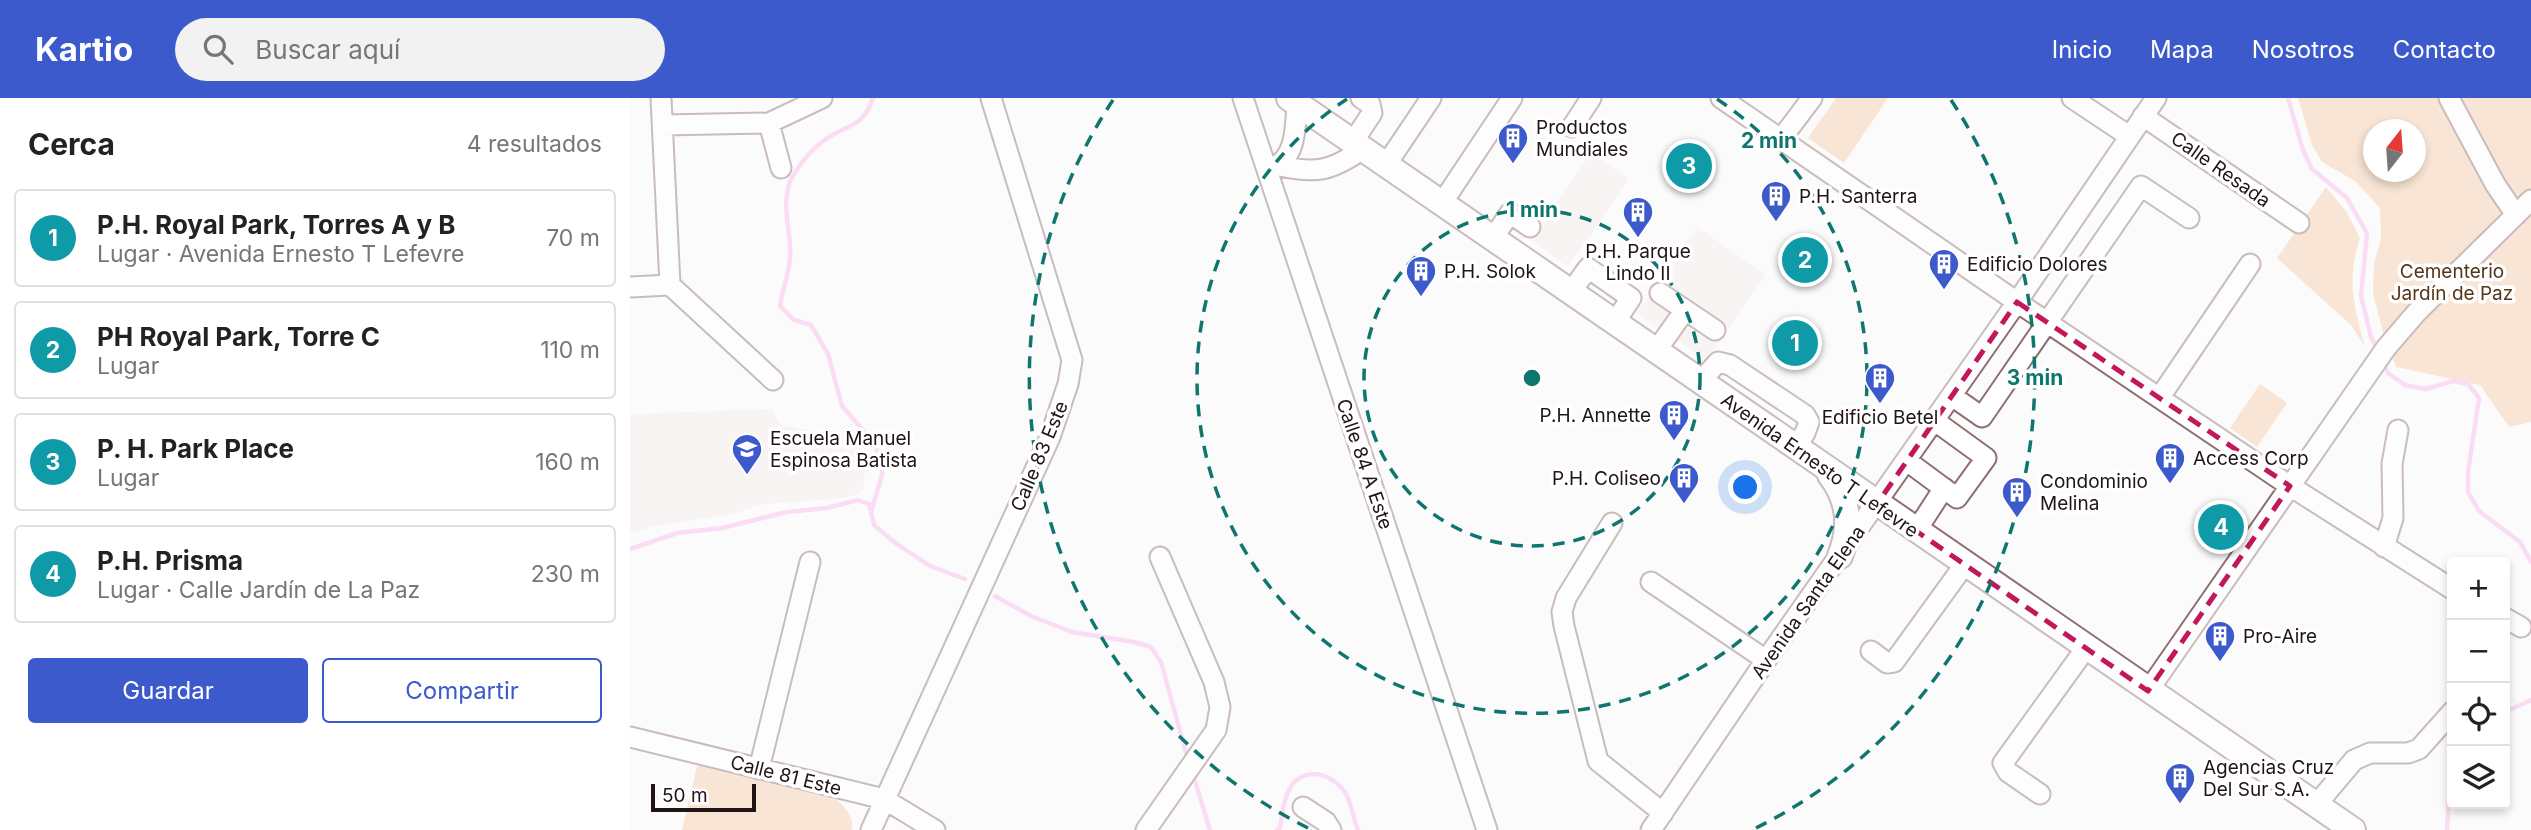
<!DOCTYPE html>
<html lang="es">
<meta charset="utf-8">
<style>
:root{--surface:#fff;--page:#f2f2f2;--text:#222;--muted:#767676;--line:#e0e0e0;--accent:#3d5acc}
body{margin:0;font-family:Inter,sans-serif;background:var(--page);color:var(--text)}
.controls{position:absolute;right:21px;bottom:21px;display:grid;overflow:hidden;border-radius:7px;box-shadow:0 4px 10px #0003}
.controls button{width:63px;height:63px;display:grid;place-items:center;padding:0;border:0;border-bottom:2px solid var(--line);background:var(--surface);color:var(--text);font:35px sans-serif}
.compass{position:absolute;left:1733px;top:21px;width:63px;height:63px;border-radius:50%;background:var(--surface);box-shadow:0 4px 10px #0003;rotate:17deg}
.scale{position:absolute;left:21px;bottom:18px;width:105px;box-sizing:border-box;padding-left:7px;border:4px solid #211414;border-top:0;font-size:19px;line-height:24px;white-space:nowrap;color:#211414;-webkit-text-stroke:5px #fff;paint-order:stroke}
.you{position:absolute;left:1116px;top:390px;width:24px;height:24px;margin:-18px;border:5px solid #fff;border-radius:50%;background:#1a73e8;box-shadow:0 0 0 10px #1a73e833}
.badge{display:grid;place-items:center;width:46px;height:46px;border-radius:50%;background:var(--accent);color:#fff;font-size:23px;font-weight:700}
.pin{position:absolute;translate:-50% -50%;border:4px solid #fff;box-shadow:0 2px 7px #0006}
.list{margin:0;padding:0;list-style:none}
h2{display:flex;justify-content:space-between;align-items:center;height:91px;margin:0;padding:0 28px;font-size:30px}
h2 small{font-size:23px;font-weight:400;color:var(--muted)}
.list li{display:grid;grid-template-columns:46px 1fr auto;gap:21px;align-items:center;box-sizing:border-box;height:98px;margin:0 14px 14px;padding:0 14px;border:2px solid var(--line);border-radius:7px}
.list b{display:block;font-size:26px;white-space:nowrap}
.list p{margin:0;font-size:23px;white-space:nowrap;color:var(--muted)}
.list em{font-size:23px;font-style:normal;color:var(--muted)}
.actions{display:flex;gap:14px;padding:21px 28px}
.actions a{flex:1;padding:16px 0;border:2px solid var(--accent);border-radius:7px;text-align:center;font-size:24px;color:var(--accent)}
.actions .main{background:var(--accent);color:#fff}
.icon{flex:none;width:38px;height:38px;fill:none;stroke:currentColor;stroke-width:2;stroke-linecap:round;stroke-linejoin:round}
.map{position:relative;flex:none;width:1901px;height:732px;overflow:hidden}
header{display:flex;align-items:center;gap:42px;box-sizing:border-box;height:98px;padding:0 35px;background:var(--accent);color:#fff}
header strong{font-size:33px}
nav{display:flex;gap:38px;margin-inline-start:auto;font-size:24px}
.search{width:490px;height:63px;background:var(--page);display:flex;align-items:center;gap:18px;box-sizing:border-box;padding:0 24px;border-radius:38px;color:var(--muted);font-size:26px}
main{display:flex}
aside{flex:1;background:var(--surface)}
.map>svg:first-child{display:block}
.built{fill:#f6ecec}
.green{fill:#f7cba7;fill-rule:evenodd}
.lines{fill:none;stroke-linecap:round;stroke-linejoin:round}
.stream{stroke:#f8b7ea;stroke-width:4.5}
.minor-casing{stroke:#8f6f6f;stroke-width:23}
.major-casing{stroke:#8f6f6f;stroke-width:28}
.minor{stroke:#fff;stroke-width:19}
.major{stroke:#fff;stroke-width:24}
.marked{fill:none;stroke:#c2185b;stroke-width:5;stroke-dasharray:14 9;stroke-linejoin:round}
.ring{fill:none;stroke:#0f766e;stroke-width:3.5;stroke-dasharray:12 9}
.labels{text-anchor:middle;stroke-width:7;stroke-linejoin:round;paint-order:stroke}
.poi-label{font-size:19px;fill:#211414;stroke:#fff;text-anchor:start}
.street-label{font-size:19px;fill:#211414;stroke:#fff}
.park-label{font-size:19px;fill:#553618;stroke:#fff}
.centre{fill:#0f766e;stroke:#fff;stroke-width:3.5}
.ring-label{font-size:21px;text-anchor:middle;font-weight:bold;fill:#0f766e;stroke:#fff;stroke-width:7;stroke-linejoin:round;paint-order:stroke}
</style>
<header>
<strong>Kartio</strong>
<div class="search"><svg class="icon" aria-label="search" viewBox="0 0 24 24"><circle cx="10" cy="10" r="6"/><path d="M15 15l6 6"/></svg>Buscar aquí</div>
<nav><a>Inicio</a><a>Mapa</a><a>Nosotros</a><a>Contacto</a></nav>
</header>
<main>
<aside>
<h2>Cerca<small>4 resultados</small></h2>
<ul class="list">
<li><span class="badge" style="background:#0f9aa8">1</span><div><b>P.H. Royal Park, Torres A y B</b><p>Lugar · Avenida Ernesto T Lefevre</p></div><em>70 m</em></li>
<li><span class="badge" style="background:#0f9aa8">2</span><div><b>PH Royal Park, Torre C</b><p>Lugar</p></div><em>110 m</em></li>
<li><span class="badge" style="background:#0f9aa8">3</span><div><b>P. H. Park Place</b><p>Lugar</p></div><em>160 m</em></li>
<li><span class="badge" style="background:#0f9aa8">4</span><div><b>P.H. Prisma</b><p>Lugar · Calle Jardín de La Paz</p></div><em>230 m</em></li>
</ul>
<div class="actions"><a class="main">Guardar</a><a>Compartir</a></div>
</aside>
<div class="map">
<svg width="1901" height="732" viewBox="0 0 1901 732">
<rect width="100%" height="100%" fill="#fbfbfb"/>
<path class="built" d="M961,55L999,81L938,169L900,141Z
M1067,129L1136,176L1077,262L1007,215Z
M142,311L152,328L215,337L228,346L236,364L233,391L227,397L206,401L135,406L102,416L26,428L0,435V316Z"/>
<path class="green" d="M1206,0H1258L1214,65L1178,40Z
M1668,0H1901V324L1879,329L1850,287L1766,269L1753,234L1743,196L1744,166L1751,140L1750,110L1725,83L1692,64L1682,47ZM1744,32H1786V74H1744Z
M1696,89L1716,113L1730,140C1716,183 1724,208 1735,249L1721,227L1647,160Z
M1630,286L1657,305L1627,349L1600,330Z
M67,668L86,670L207,702C216,710 224,719 222,732H52Z"/>
<g class="lines">
<path class="stream" d="M243,0C233,30 219,25 196,41C184,49 172,63 164,76C148,101 162,133 160,160C159,176 152,192 150,208L164,222L181,227L198,256L212,308L232,331L251,358L252,377L241,414L244,427L264,444L300,468L335,481
M1658,0L1673,52L1682,71L1717,100L1737,135L1731,198L1741,239L1747,251
M1754,265L1758,275L1775,287L1796,291L1823,283L1838,286L1849,300L1838,374V394L1849,413L1890,444L1901,464
M0,451L47,435L92,430L157,414L197,410L228,402L239,406L240,411
M365,498L401,518L442,534L504,544L521,549L531,564L558,662
M1875,614L1901,602
M563,677L580,732
M647,732L650,730C652,718 653,703 659,692C672,667 703,674 716,696C722,706 723,721 728,732
M1817,732L1822,656"/>
<g class="minor-casing">
<path id="minor" d="M31,0L40,187
M613,0L857,732
M1091,0L1387,204L1660,388L1822,491
M1442,0L1499,38
M1819,0L1865,86L1886,117
M1513,18L1669,125
M139,25L151,70
M33,27L139,25L192,0
M942,29L961,0
M1151,41L1182,0
M723,44L742,15L740,6L731,0
M756,67L801,0
M650,68C687,76 701,73 733,51
M640,71C667,61 665,30 667,6
M812,105L882,0
M863,140L880,115L900,129
M40,187L143,282
M0,189L40,187
M941,194L958,170L1001,200L985,224
M1030,195L1085,232
M1026,253L1055,212
M1070,284L1088,264L1100,267L1175,317L1179,324L1175,335L1166,349
M1322,298L1352,319L1511,88L1559,120
M1530,299L1620,166
M1277,363L1327,400L1356,360L1305,323
M982,425L936,500L932,514L934,528L968,663L1033,715
M1286,433L1314,390
M1754,449L1763,420L1762,366L1768,332
M1021,484L1136,562
M1875,520L1891,529
M1241,553L1257,565L1264,564L1335,466
M1518,593L1756,250L1787,214L1901,102
M0,639L254,701L305,732
M129,671L180,464
M1410,696L1378,674L1373,665L1456,550
M1686,707L1724,662L1740,655H1778L1789,651L1822,614
M673,709L696,724L701,732
M241,732L420,339L438,286L442,262L361,0
M516,732L586,632L590,609L584,584L530,459
M1021,732L1136,562L1387,204L1526,0"/>
</g>
<g class="major-casing">
<path id="major" d="M659,0L1723,732
M1200,377C1219,402 1222,428 1210,458"/>
</g>
<use href="#minor" class="minor"/>
<use href="#major" class="major"/>
</g>
<path d="M0 0H1901V732H0ZM1387,204L1660,388L1518,593L1247,406Z" fill="#fbfbfb" fill-opacity=".55" fill-rule="evenodd"/>
<path class="marked" d="M1387,204L1660,388L1518,593L1247,406Z"/>
<g class="ring">
<circle cx="902" cy="280" r="168"/>
<path d="M1087 1A335 335 0 1 1 717 1"/>
<path d="M678 730A503 503 0 0 1 483 2M1321 2A503 503 0 0 1 1126 730"/>
</g>
<defs>
<g id="building-pin" transform="scale(1.575)"><path d="M0 17L-7.5 6A9.5 9.5 0 1 1 7.5 6Z" fill="#3d5acc" stroke="#fff"/><path d="M-4-6H4V6H1V3H-1V6H-4ZM-2.5-4.3h1.7v1.8h-1.7ZM.8-4.3h1.7v1.8H.8ZM-2.5-1h1.7V.8h-1.7ZM.8-1h1.7V.8H.8Z" fill="#fff"/></g>
<g id="school-pin" transform="scale(1.575)"><path d="M0 17L-7.5 6A9.5 9.5 0 1 1 7.5 6Z" fill="#3d5acc" stroke="#fff"/><path d="M0-5L7-2L0 1L-7-2ZM-4 1L0 2.5L4 1V4Q0 6-4 4Z" fill="#fff"/></g>
</defs>
<g fill-rule="evenodd">
<use href="#building-pin" x="883" y="40"/>
<use href="#building-pin" x="1146" y="98"/>
<use href="#building-pin" x="1008" y="114"/>
<use href="#building-pin" x="1314" y="166"/>
<use href="#building-pin" x="791" y="173"/>
<use href="#building-pin" x="1250" y="280"/>
<use href="#building-pin" x="1044" y="317"/>
<use href="#school-pin" x="117" y="351"/>
<use href="#building-pin" x="1540" y="360"/>
<use href="#building-pin" x="1054" y="380"/>
<use href="#building-pin" x="1387" y="394"/>
<use href="#building-pin" x="1590" y="538"/>
<use href="#building-pin" x="1550" y="680"/>
</g>
<g class="labels">
<g class="poi-label">
<text x="906" y="36">Productos<tspan x="906" dy="22">Mundiales</tspan></text>
<text x="1169" y="105">P.H. Santerra</text>
<text x="1008" y="160" text-anchor="middle">P.H. Parque<tspan x="1008" dy="22">Lindo II</tspan></text>
<text x="1337" y="173">Edificio Dolores</text>
<text x="814" y="180">P.H. Solok</text>
<text x="1021" y="324" text-anchor="end">P.H. Annette</text>
<text x="1250" y="326" text-anchor="middle">Edificio Betel</text>
<text x="140" y="347">Escuela Manuel<tspan x="140" dy="22">Espinosa Batista</tspan></text>
<text x="1563" y="367">Access Corp</text>
<text x="1031" y="387" text-anchor="end">P.H. Coliseo</text>
<text x="1410" y="390">Condominio<tspan x="1410" dy="22">Melina</tspan></text>
<text x="1613" y="545">Pro-Aire</text>
<text x="1573" y="676">Agencias Cruz<tspan x="1573" dy="22">Del Sur S.A.</tspan></text>
</g>
<g class="street-label">
<text transform="translate(1591 71) rotate(35)" y="7">Calle Resada</text>
<text transform="translate(409 358) rotate(-67)" y="7">Calle 83 Este</text>
<text transform="translate(735 366) rotate(71)" y="7">Calle 84 A Este</text>
<text transform="translate(1190 367) rotate(35)" y="7">Avenida Ernesto T Lefevre</text>
<text transform="translate(1178 504) rotate(-55)" y="7">Avenida Santa Elena</text>
<text transform="translate(156 677) rotate(14)" y="7">Calle 81 Este</text>
</g>
<g class="park-label">
<text x="1822" y="180">Cementerio<tspan x="1822" dy="22">Jardín de Paz</tspan></text>
</g>
</g>
<circle cx="902" cy="280" r="10" class="centre"/>
<g class="ring-label">
<text x="1139" y="50">2 min</text>
<text x="902" y="119">1 min</text>
<text x="1405" y="287">3 min</text>
</g>
</svg>
<div class="controls">
<button>+</button>
<button>−</button>
<button><svg class="icon" aria-label="locate" viewBox="0 0 24 24"><circle cx="12" cy="12" r="6"/><path d="M12 2v4M12 18v4M2 12h4M18 12h4"/></svg></button>
<button><svg class="icon" aria-label="layers" viewBox="0 0 24 24"><path d="M12 4l9 5-9 5-9-5zM3 14l9 5 9-5"/></svg></button>
</div>
<svg class="compass" viewBox="-18 -18 36 36"><path d="M0-13l5 13h-10z" fill="#e53935"/><path d="M0 13l5-13h-10z" fill="#767676"/></svg>
<div class="scale">50 m</div>
<div class="you"></div>
<div class="pin badge" style="left:1165px;top:245px;background:#0f9aa8">1</div>
<div class="pin badge" style="left:1175px;top:162px;background:#0f9aa8">2</div>
<div class="pin badge" style="left:1059px;top:68px;background:#0f9aa8">3</div>
<div class="pin badge" style="left:1591px;top:429px;background:#0f9aa8">4</div>
</div>
</main>
